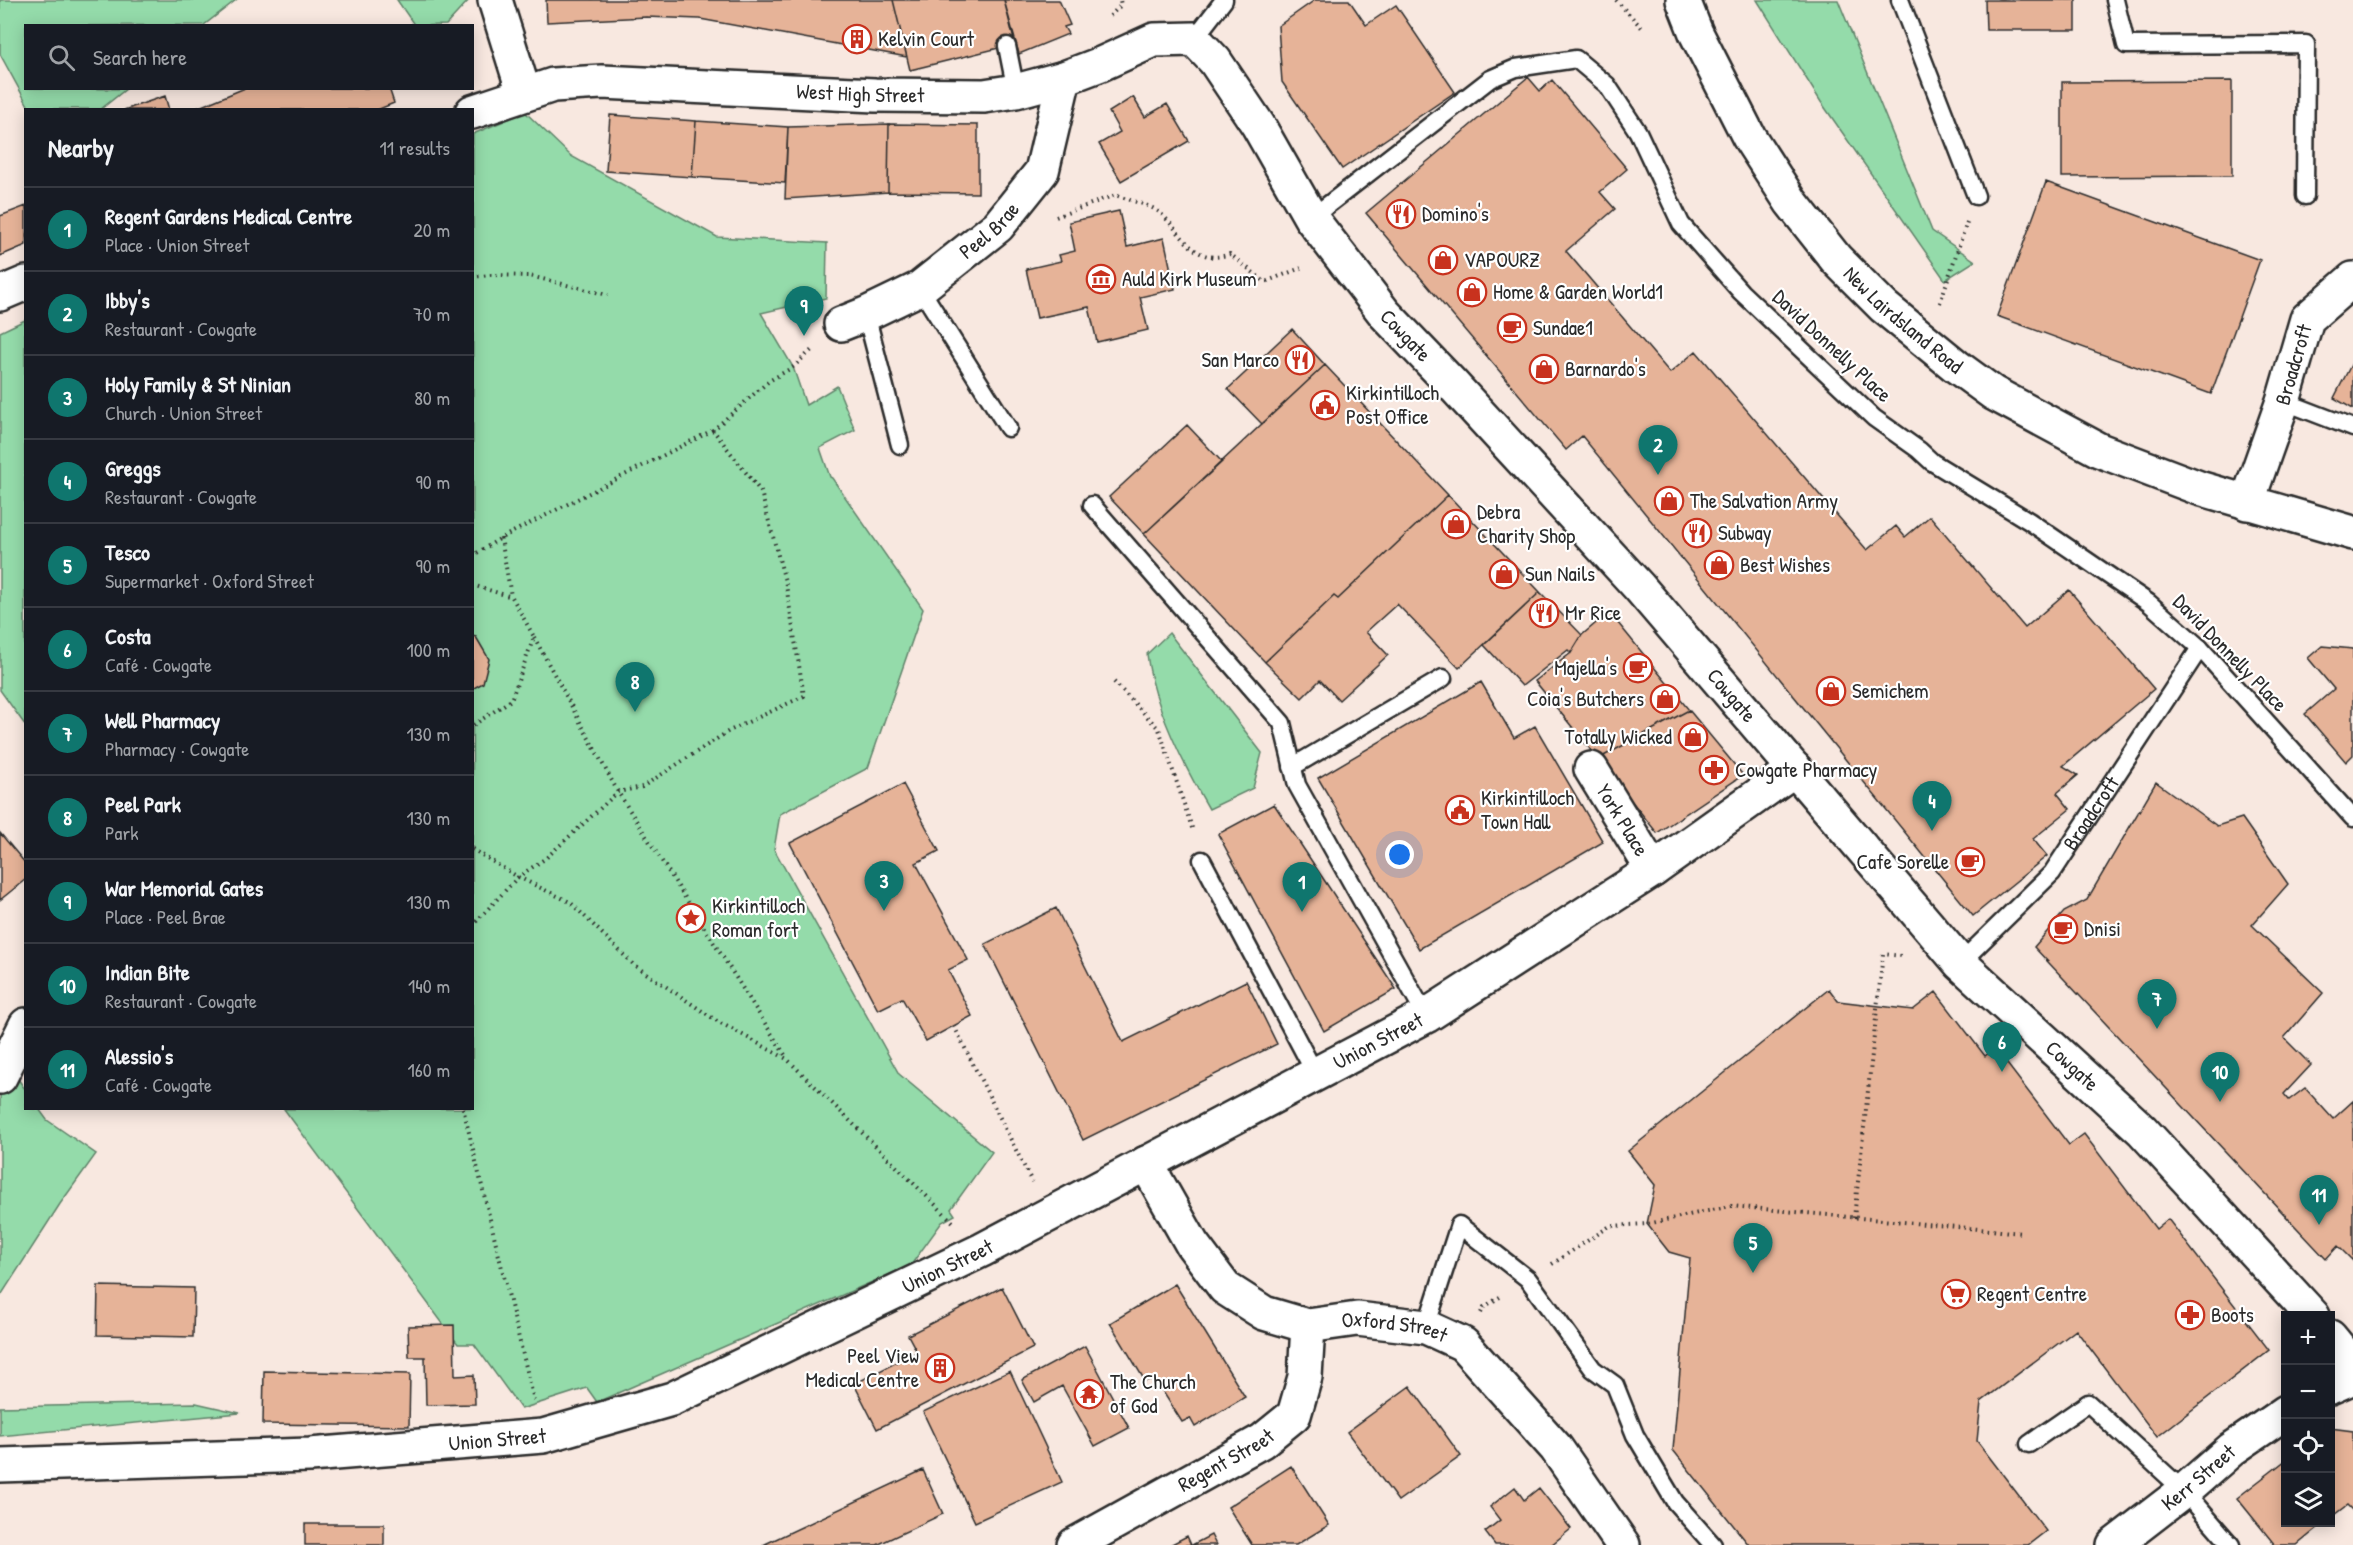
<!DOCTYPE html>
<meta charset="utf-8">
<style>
:root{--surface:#171b24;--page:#20242c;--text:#f1f3f6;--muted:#9ea1a6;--line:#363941;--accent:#0f766e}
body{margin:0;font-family:"Patrick Hand",sans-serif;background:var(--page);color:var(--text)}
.controls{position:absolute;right:18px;bottom:18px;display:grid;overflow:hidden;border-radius:0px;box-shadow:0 3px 15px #0003}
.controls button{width:54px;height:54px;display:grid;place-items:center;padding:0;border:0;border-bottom:2px solid var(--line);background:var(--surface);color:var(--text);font:30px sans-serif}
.you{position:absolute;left:1400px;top:855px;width:21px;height:21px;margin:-15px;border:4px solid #fff;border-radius:50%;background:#1a73e8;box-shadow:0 0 0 9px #1a73e833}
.badge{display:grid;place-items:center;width:39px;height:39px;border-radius:50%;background:var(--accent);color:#fff;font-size:20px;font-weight:700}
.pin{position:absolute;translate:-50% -50px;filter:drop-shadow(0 2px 3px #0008)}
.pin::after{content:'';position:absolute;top:32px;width:21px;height:18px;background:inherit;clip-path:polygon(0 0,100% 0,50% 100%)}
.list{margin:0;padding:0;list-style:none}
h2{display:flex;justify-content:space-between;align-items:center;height:78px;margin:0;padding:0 24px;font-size:26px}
h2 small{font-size:20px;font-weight:400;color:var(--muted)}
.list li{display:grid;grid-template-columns:39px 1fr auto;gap:18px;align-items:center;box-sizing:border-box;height:84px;padding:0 24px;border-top:2px solid var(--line)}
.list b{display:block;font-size:22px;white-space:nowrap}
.list p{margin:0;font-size:20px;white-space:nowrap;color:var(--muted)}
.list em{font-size:20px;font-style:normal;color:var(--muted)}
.icon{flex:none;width:33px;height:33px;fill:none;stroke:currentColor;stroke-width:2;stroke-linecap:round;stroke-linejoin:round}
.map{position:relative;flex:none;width:2353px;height:1545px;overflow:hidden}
.search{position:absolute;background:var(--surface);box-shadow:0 3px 15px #0003;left:24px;top:24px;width:450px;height:66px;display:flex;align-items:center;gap:15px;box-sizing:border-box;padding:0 21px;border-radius:0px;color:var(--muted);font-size:22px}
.panel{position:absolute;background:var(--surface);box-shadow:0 3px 15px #0003;left:24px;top:108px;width:450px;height:1002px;border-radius:0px}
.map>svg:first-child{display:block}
.green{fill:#94dbaa;stroke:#60836a;stroke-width:1.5}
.building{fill:#e6b398;stroke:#2b2b2b;stroke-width:1.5}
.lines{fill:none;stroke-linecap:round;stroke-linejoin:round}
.lane-casing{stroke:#2b2b2b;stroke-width:21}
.street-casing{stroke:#2b2b2b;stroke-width:38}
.primary-casing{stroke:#2b2b2b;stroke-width:38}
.path{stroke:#2b2b2b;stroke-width:4;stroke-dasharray:1.5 4.5;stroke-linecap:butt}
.lane{stroke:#fff;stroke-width:16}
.street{stroke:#fff;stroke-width:33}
.primary{stroke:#fff;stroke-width:33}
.labels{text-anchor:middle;stroke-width:4.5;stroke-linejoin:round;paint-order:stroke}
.poi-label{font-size:21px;fill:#2b2b2b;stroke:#fff;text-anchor:start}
.street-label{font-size:21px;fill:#2b2b2b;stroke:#fff}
</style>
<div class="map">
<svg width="2353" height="1545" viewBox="0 0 2353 1545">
<rect width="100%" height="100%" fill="#f8e8e0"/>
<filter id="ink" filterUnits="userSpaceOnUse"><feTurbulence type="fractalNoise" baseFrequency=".0167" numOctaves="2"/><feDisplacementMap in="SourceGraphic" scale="12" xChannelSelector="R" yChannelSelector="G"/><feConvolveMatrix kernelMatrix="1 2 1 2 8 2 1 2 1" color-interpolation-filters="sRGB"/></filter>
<g filter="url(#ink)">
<path class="green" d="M0,0H236L204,25L26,26V88L126,89L101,109H30L0,54Z
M397,0H469L446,25L415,26Z
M1757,0H1838L1932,231L1975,261L1945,280L1821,102Z
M525,112L571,156L717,237L827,243L826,298L761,313L793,367L806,405L837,386L855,430L820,448L830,477L832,478L923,609L868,768L780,814L774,849L899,1074L992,1152L951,1209L955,1215L942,1222L911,1265L597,1402L587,1388L521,1409L474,1344H458L284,1109L472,1108L473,134Z
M25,320V725L0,690V332Z
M1169,633L1262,753L1253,788L1209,809C1183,764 1153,705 1147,654Z
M0,1053L25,1089L26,1108L39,1109L47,1120L96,1154L60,1204L0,1297Z
M196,1403L240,1413L0,1436V1407Z"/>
<path class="building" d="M546,0H893L907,57L700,19L646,17L547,22Z
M893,0H1004L1015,44L910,70Z
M1004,0H1059L1070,25L1064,27L1068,34L1019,54Z
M1315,0H1349L1366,25L1396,5L1455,92L1342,169L1282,82L1278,26Z
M1985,0H2076V30H1986Z
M1528,77L1540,91L1552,80L1627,169L1600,192L1615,209L1566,251L1670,373L1696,351L1867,550L1896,526L1905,537L1930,516L2025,628L2069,590L2154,689L2063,766L2078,775L2057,793L2070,809L2033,839L2047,856L1973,916L1582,436L1566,450L1366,213Z
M2232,81V176L2062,177V82Z
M245,88H389L394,103L377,110H192Z
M165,96L169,110H124Z
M1133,97L1145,117L1167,104L1189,141L1121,181L1099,144L1120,132L1109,112Z
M610,115L696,121L692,177L606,171Z
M696,121L788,127L785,183L692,177Z
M889,124L978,125V193L888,192Z
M889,124L888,192L785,199L788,127Z
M2046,182L2260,260L2211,394L1997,316Z
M26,206V245L0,256V216Z
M1119,211L1127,247L1164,238L1175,289L1140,297L1148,330L1097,342L1089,307L1037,318L1026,269L1061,261L1059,255L1075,251L1069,222Z
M1292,329L1325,365L1262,424L1228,389Z
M2353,361V409L2334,398Z
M1325,365L1448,495L1338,599L1334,596L1265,662L1144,534Z
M1187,425L1222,462L1144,534L1109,497Z
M1448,495L1540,592L1459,668L1397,604L1366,632L1388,655L1339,700L1320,680L1302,698L1265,662L1334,596L1338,599Z
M1540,592L1582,635L1571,653L1568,650L1522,686L1484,645Z
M1609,612L1689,710L1598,759L1535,681L1571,653L1582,635Z
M472,636L476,637L489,659L483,683L472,689Z
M2322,646L2353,649V755L2346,762L2305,714L2334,689L2308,658Z
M1481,682L1514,738L1535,726L1603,842L1419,949L1318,778Z
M1689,710L1743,775L1657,833L1598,759Z
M2156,782L2217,826L2242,818L2288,884L2252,925L2323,993L2284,1038L2311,1065L2284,1094L2289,1100L2305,1088L2333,1119L2353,1101V1261L2338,1246L2326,1259L2034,947L2064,912L2087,900Z
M903,784L939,851L916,863L968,960L948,970L972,1016L926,1041L902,998L878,1010L790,843Z
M1274,804L1396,989L1324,1031L1218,834Z
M0,833L26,864V879L0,900Z
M1056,908L1123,1042L1246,981L1277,1044L1083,1140L985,944Z
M1829,989L1838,1001L1913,1010L1936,992L1985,1056L1995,1048L2069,1145L2084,1134L2156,1229L2168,1219L2269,1350L2157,1437L2076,1330L1981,1402L1977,1441L2046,1531L2028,1545H1749L1673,1450L1690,1258L1669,1252L1647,1224L1655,1185L1628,1151Z
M1175,1284L1245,1397L1195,1427L1190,1418L1182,1422L1155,1379L1145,1381L1110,1323Z
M98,1286L194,1288L193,1337L97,1335Z
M1002,1287L1033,1348L877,1429L854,1384L917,1352L908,1335Z
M454,1325L455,1376L474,1375L475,1404L426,1405L425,1357H409L408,1326Z
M1085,1346L1129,1428L1095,1446L1062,1386L1034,1402L1022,1380Z
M264,1371L410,1374L409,1426L263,1424Z
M1010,1371L1062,1482L975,1522L923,1412Z
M1410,1386L1461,1456L1398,1501L1347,1432Z
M2330,1428L2353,1431V1511L2347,1505L2330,1518Z
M2286,1460V1522H2325L2297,1545H2275L2237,1498Z
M1291,1466L1329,1525L1296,1545H1252L1228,1507Z
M923,1470L943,1514L877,1545H763Z
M1515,1487L1524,1500L1539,1488L1571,1529L1551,1545H1495L1485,1532L1500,1520L1490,1507Z
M305,1524H384V1545H305Z
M1211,1535L1216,1545H1192Z
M1187,1536L1191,1545H1170Z"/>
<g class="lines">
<g class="lane-casing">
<g id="lane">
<path d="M1900,0L1976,196"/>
<path d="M2115,0L2126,45L2306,44L2305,196"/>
<path d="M1194,39L1224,0"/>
<path d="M1007,46L1016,91"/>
<path d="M1311,218L1490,79L1516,68L1576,59L1607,85L1638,132L1681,224L1741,292L1874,418L1919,450L1932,462L2029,521L2149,603L2200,648L2353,818"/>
<path d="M920,288L1008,428"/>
<path d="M866,314L900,445"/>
<path d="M2283,401L2353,428"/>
<path d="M1092,505L1282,723L1297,785L1426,1016"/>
<path d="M1292,767L1443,678"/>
<path d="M1202,860L1316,1075"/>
<path id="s1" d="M1960,963L2052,873L2200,648"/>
<path d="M1426,1327L1459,1225L1528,1279L1593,1369L1615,1385L1635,1435L1675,1502L1713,1545"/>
<path d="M2029,1444L2088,1403L2184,1491L2231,1545"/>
</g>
</g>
<g class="street-casing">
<g id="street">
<path d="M495,0L524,93"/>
<path id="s2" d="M472,112L553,85L602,82L875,95L984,96L1016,91L1064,78L1101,64L1154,40L1194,39L1215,61L1258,125L1311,218L1385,314L1452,384L1639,587L1960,963L2142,1130L2313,1316"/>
<path d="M0,294L26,283"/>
<path id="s3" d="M841,324L866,314L920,288L998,226L1042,171L1064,78"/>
<path id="s4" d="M2247,503L2283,401L2307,319L2353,279"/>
<path id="s5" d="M1591,769L1653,870"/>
<path d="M0,1077L26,1025"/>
<path id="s6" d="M1146,1163L1192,1244L1225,1288L1264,1313L1308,1326L1357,1319L1426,1327L1463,1344L1556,1448L1623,1545"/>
<path d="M2330,1337L2353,1365"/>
<path d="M2330,1387L2353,1377"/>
<path id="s7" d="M0,1465L310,1455L543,1436L672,1399L982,1250L1426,1016L1653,870L1795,769"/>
<path id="s8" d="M1074,1545L1262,1441L1294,1415L1305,1377L1308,1326"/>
<path id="s9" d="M2114,1545L2184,1491L2232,1449L2286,1412"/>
</g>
</g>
<g class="primary-casing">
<g id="primary">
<path id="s10" d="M1683,0L1696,33L1749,137L1791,202L1836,259L1884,307L1956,366L1993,393L2099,450L2199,488L2353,533"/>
</g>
</g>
<path class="path" d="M1616,0L1643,29
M1110,16L1121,5L1120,0
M1056,217L1115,195C1128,200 1148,204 1159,212C1182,231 1193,267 1230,254L1265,282L1301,268
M472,277L491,275L530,276L608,295
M1940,303L1967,222
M501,538L511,596
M472,556L501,538L713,430
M472,585L512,597L534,637L511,700L472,726
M534,637L618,792L787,1058
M1114,682L1159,729L1193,831
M472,849L518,877L570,902L634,965L717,1021L787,1059L953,1222
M472,926L518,877L546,858L618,792L642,787L729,731L804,696L786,585L761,492L713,430L769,381L793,367L814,348
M954,1026L1032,1182
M463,1108L534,1400
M1854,1218L1883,954L1902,956
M1552,1264L1610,1226L1647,1224L1731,1206L2022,1233
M1481,1313L1484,1307L1503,1295"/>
<use href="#lane" class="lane"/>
<use href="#street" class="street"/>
<use href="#primary" class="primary"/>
</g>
</g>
<defs>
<g id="building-ring" transform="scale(1.5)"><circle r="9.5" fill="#fff" stroke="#c8321e" stroke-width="1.5"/><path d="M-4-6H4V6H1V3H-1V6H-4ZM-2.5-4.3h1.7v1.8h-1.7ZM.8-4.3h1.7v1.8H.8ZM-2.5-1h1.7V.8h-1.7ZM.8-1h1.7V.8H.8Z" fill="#c8321e"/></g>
<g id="restaurant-ring" transform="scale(1.5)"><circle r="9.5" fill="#fff" stroke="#c8321e" stroke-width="1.5"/><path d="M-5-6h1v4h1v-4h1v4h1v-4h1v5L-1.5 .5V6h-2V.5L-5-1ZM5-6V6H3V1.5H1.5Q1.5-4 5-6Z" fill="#c8321e"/></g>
<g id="shop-ring" transform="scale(1.5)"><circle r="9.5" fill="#fff" stroke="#c8321e" stroke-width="1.5"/><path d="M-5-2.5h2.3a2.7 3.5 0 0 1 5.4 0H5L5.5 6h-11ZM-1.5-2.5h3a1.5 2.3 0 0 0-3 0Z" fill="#c8321e"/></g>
<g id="museum-ring" transform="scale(1.5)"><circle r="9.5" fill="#fff" stroke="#c8321e" stroke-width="1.5"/><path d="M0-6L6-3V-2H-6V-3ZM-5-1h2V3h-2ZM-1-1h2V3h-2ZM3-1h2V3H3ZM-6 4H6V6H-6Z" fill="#c8321e"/></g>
<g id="cafe-ring" transform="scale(1.5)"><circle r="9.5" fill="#fff" stroke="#c8321e" stroke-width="1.5"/><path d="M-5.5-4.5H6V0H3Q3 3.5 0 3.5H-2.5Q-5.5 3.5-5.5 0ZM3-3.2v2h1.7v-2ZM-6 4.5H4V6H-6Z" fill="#c8321e"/></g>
<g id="civic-ring" transform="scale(1.5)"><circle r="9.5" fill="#fff" stroke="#c8321e" stroke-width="1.5"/><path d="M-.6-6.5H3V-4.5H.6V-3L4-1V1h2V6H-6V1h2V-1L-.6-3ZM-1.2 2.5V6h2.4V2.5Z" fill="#c8321e"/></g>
<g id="pharmacy-ring" transform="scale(1.5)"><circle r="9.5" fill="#fff" stroke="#c8321e" stroke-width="1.5"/><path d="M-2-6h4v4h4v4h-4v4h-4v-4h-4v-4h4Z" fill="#c8321e"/></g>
<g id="sight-ring" transform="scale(1.5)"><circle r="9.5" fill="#fff" stroke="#c8321e" stroke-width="1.5"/><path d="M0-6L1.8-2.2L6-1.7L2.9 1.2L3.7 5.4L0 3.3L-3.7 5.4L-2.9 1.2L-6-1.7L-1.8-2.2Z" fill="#c8321e"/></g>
<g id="supermarket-ring" transform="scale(1.5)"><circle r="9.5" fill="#fff" stroke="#c8321e" stroke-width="1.5"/><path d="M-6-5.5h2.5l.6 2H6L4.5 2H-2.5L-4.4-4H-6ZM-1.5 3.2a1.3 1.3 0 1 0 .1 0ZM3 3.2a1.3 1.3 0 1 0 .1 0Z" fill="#c8321e"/></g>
<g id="temple-ring" transform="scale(1.5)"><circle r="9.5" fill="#fff" stroke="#c8321e" stroke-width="1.5"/><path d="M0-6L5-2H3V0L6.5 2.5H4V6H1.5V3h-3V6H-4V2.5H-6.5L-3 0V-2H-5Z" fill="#c8321e"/></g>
</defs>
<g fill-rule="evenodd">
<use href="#building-ring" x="857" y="39"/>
<use href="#restaurant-ring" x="1401" y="214"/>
<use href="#shop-ring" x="1443" y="260"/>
<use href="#museum-ring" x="1101" y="279"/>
<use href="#shop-ring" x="1472" y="292"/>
<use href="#cafe-ring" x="1512" y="328"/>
<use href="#restaurant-ring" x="1300" y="360"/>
<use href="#shop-ring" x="1544" y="369"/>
<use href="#civic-ring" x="1325" y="405"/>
<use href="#shop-ring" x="1669" y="501"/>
<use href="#shop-ring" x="1456" y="524"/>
<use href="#restaurant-ring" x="1697" y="533"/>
<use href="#shop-ring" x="1719" y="565"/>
<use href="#shop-ring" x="1504" y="574"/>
<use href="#restaurant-ring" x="1544" y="613"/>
<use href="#cafe-ring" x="1638" y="668"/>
<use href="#shop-ring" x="1831" y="691"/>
<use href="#shop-ring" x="1665" y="699"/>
<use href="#shop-ring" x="1693" y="737"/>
<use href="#pharmacy-ring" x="1714" y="770"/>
<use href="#civic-ring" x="1460" y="810"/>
<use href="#cafe-ring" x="1970" y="862"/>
<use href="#sight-ring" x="691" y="918"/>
<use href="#cafe-ring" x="2063" y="929"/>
<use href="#supermarket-ring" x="1956" y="1294"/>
<use href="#pharmacy-ring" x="2190" y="1315"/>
<use href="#building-ring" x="940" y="1368"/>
<use href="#temple-ring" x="1089" y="1394"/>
</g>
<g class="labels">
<g class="poi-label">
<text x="878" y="46">Kelvin Court</text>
<text x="1422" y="221">Domino's</text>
<text x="1464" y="267">VAPOURZ</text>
<text x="1122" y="286">Auld Kirk Museum</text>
<text x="1493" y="299">Home &amp; Garden World1</text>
<text x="1533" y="335">Sundae1</text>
<text x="1279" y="367" text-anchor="end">San Marco</text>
<text x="1565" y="376">Barnardo's</text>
<text x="1346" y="400">Kirkintilloch<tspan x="1346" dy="24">Post Office</tspan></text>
<text x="1690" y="508">The Salvation Army</text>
<text x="1477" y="519">Debra<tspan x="1477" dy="24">Charity Shop</tspan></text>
<text x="1718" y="540">Subway</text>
<text x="1740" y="572">Best Wishes</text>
<text x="1525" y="581">Sun Nails</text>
<text x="1565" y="620">Mr Rice</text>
<text x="1617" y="675" text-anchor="end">Majella's</text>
<text x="1852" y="698">Semichem</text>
<text x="1644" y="706" text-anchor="end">Coia's Butchers</text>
<text x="1672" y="744" text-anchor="end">Totally Wicked</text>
<text x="1735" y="777">Cowgate Pharmacy</text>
<text x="1481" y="805">Kirkintilloch<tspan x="1481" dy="24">Town Hall</tspan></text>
<text x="1949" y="869" text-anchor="end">Cafe Sorelle</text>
<text x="712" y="913">Kirkintilloch<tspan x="712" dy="24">Roman fort</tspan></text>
<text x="2084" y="936">Dnisi</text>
<text x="1977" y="1301">Regent Centre</text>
<text x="2211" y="1322">Boots</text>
<text x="919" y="1363" text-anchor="end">Peel View<tspan x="919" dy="24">Medical Centre</tspan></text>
<text x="1110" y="1389">The Church<tspan x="1110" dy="24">of God</tspan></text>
</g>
<g class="street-label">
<text dy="7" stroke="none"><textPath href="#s2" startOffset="393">West High Street</textPath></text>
<text dy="7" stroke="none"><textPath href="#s3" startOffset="177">Peel Brae</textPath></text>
<text dy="7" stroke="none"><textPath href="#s10" startOffset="393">New Lairdsland Road</textPath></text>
<text dy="7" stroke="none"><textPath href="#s2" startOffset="1102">Cowgate</textPath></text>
<text transform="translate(1832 346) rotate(43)" y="7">David Donnelly Place</text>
<text dy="7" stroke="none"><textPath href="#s4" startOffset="146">Broadcroft</textPath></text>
<text transform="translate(2230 653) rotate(46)" y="7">David Donnelly Place</text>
<text dy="7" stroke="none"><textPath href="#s2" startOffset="1588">Cowgate</textPath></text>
<text dy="7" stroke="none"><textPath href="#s1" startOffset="200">Broadcroft</textPath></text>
<text dy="7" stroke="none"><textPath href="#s5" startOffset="60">York Place</textPath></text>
<text dy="7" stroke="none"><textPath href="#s7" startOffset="1470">Union Street</textPath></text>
<text dy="7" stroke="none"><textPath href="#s2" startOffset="2092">Cowgate</textPath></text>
<text dy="7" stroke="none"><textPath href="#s7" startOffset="984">Union Street</textPath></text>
<text dy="7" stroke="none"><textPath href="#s6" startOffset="328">Oxford Street</textPath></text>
<text dy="7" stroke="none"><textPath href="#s7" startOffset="498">Union Street</textPath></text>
<text dy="7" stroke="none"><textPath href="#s8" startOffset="174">Regent Street</textPath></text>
<text dy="7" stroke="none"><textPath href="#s9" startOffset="108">Kerr Street</textPath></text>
</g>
</g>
</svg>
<div class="controls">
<button>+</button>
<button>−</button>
<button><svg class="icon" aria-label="locate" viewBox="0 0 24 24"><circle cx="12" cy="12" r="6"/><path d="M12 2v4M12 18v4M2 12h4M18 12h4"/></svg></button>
<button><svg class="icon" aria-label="layers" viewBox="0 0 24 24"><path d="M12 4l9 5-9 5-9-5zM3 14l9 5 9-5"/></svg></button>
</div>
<div class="you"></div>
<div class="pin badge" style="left:1302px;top:912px">1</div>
<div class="pin badge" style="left:1658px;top:475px">2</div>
<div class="pin badge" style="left:884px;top:911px">3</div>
<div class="pin badge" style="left:1932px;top:831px">4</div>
<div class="pin badge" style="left:1753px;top:1273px">5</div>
<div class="pin badge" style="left:2002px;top:1072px">6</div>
<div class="pin badge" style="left:2157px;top:1029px">7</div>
<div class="pin badge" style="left:635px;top:712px">8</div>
<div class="pin badge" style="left:804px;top:336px">9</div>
<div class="pin badge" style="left:2220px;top:1102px">10</div>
<div class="pin badge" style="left:2319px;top:1225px">11</div>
<div class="search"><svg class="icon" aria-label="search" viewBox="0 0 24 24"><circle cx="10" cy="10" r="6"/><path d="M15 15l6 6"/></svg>Search here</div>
<section class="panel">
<h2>Nearby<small>11 results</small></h2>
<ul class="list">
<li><span class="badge">1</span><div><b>Regent Gardens Medical Centre</b><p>Place · Union Street</p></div><em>20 m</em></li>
<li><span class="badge">2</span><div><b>Ibby's</b><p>Restaurant · Cowgate</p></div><em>70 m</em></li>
<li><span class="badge">3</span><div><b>Holy Family &amp; St Ninian</b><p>Church · Union Street</p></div><em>80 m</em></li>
<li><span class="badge">4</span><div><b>Greggs</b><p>Restaurant · Cowgate</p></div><em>90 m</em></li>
<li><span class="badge">5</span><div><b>Tesco</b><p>Supermarket · Oxford Street</p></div><em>90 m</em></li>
<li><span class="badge">6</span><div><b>Costa</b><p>Café · Cowgate</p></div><em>100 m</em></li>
<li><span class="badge">7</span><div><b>Well Pharmacy</b><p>Pharmacy · Cowgate</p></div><em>130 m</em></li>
<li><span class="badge">8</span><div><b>Peel Park</b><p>Park</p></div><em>130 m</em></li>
<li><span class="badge">9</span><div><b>War Memorial Gates</b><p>Place · Peel Brae</p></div><em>130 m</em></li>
<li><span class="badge">10</span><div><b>Indian Bite</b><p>Restaurant · Cowgate</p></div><em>140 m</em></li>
<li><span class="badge">11</span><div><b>Alessio's</b><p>Café · Cowgate</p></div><em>160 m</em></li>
</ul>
</section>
</div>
